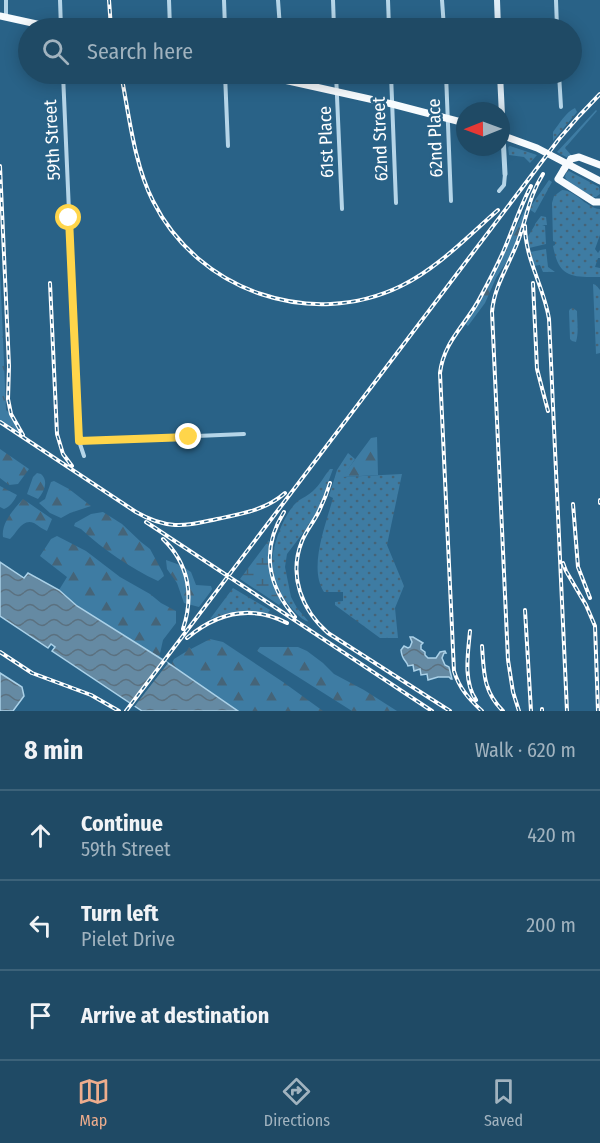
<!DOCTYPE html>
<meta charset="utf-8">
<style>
:root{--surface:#1f4a65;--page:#27516b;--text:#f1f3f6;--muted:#a1b3bf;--line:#3c6279;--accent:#eead8d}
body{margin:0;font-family:"Fira Sans Condensed",sans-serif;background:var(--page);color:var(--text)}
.compass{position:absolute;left:456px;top:102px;width:54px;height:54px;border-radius:50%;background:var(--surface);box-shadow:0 3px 15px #0003;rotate:269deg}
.stop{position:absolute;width:18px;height:18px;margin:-14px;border:4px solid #ffd54a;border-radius:50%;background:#fff}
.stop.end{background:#ffd54a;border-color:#fff;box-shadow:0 2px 6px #0008}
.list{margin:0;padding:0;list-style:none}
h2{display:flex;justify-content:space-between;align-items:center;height:78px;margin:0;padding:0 24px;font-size:26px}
h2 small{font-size:20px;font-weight:400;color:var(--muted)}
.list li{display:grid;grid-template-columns:39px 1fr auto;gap:18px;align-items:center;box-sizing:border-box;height:90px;padding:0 24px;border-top:2px solid var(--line)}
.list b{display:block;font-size:22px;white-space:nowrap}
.list p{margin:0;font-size:20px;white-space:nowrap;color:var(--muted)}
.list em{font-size:20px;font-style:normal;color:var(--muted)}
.icon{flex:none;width:33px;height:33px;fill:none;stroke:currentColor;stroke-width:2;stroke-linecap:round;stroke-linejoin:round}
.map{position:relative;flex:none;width:600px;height:711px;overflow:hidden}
.search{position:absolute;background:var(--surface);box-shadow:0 3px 15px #0003;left:18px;right:18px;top:18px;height:66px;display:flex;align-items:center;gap:15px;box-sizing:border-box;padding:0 21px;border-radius:33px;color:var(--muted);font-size:22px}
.sheet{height:348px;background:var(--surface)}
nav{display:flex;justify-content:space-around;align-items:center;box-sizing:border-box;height:84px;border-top:2px solid var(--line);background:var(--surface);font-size:16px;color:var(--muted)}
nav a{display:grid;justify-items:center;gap:3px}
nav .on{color:var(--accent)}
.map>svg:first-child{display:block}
.grass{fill:url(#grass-dots)}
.forest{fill:url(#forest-firs)}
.wetland{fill:url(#wetland-marsh)}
.park{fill:url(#park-tufts)}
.water{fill:url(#water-waves);stroke:#aad1e8;stroke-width:1.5}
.pier{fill:#296287}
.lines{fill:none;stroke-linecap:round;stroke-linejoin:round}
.minor{stroke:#b5d5e8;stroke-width:4}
.tertiary{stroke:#b5d5e8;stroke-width:5}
.secondary{stroke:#dfedf7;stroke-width:6}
.primary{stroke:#f7fbfe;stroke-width:7}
.rail-casing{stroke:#fff;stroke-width:4}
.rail{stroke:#296287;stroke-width:1.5;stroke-dasharray:4.5;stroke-linecap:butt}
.primary-bridge{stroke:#f7fbfe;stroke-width:7}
.route{stroke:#ffd54a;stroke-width:8}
.labels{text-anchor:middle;stroke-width:5;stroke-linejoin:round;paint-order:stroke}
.street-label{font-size:18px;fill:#fff;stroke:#296287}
</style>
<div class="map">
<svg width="600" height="711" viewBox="0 0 600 711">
<defs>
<pattern id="grass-dots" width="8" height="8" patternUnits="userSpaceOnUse" patternTransform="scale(1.5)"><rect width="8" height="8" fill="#3e7ca3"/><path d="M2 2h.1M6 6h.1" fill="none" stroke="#456478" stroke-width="1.8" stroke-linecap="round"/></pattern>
<pattern id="forest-firs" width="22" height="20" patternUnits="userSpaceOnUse" patternTransform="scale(1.5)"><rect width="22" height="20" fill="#3e7ca3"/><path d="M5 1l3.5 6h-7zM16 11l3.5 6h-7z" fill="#456478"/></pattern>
<pattern id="wetland-marsh" width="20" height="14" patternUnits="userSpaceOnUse" patternTransform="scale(1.5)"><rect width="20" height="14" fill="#3e7ca3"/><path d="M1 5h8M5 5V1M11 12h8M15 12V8" fill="none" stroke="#456478"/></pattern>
<pattern id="park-tufts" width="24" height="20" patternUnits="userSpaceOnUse" patternTransform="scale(1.5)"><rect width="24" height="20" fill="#3e7ca3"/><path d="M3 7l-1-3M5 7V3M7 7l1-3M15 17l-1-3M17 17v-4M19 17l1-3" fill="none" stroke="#456478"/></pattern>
<pattern id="water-waves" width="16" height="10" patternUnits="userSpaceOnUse" patternTransform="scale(1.5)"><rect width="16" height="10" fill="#658aa3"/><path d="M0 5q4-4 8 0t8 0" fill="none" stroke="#5b7180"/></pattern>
</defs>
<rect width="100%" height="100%" fill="#296287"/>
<path class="grass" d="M575,108L577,112L553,141V132C560,123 565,113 575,108Z
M596,110L597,111L565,148L571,155L568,158L557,152Z
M510,146L537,155L530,163L524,157L509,155L508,147Z
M567,170L599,187L600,194L596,197H593L568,182L565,177Z
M549,180L552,182L535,213L529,209Z
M562,190C577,191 586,208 600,209V235L595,249L598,253L600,250V258H598L595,267L600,268V277C571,277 559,278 553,246L555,245V242L553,241L552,203L554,196Z
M541,216L546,217L547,225H542L545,226L546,244L529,248L527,238L535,225V224Z
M546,249L548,267L555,272H543L540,265L534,266L530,252Z
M593,284L596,285L600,290V353L596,354Z
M573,308L577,311C577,321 579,332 576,342L572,341L570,339L569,311L570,309Z
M348,453L355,459L343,477L402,474L387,545L404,586L395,608L398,638H380L335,605V602L343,601V592H324C308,568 326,524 333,498L329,496L337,470Z
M330,469H333L318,510L309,525L287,554L285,567L291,597L297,608L309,622C299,619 292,608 285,600C278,591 272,578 272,565C272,547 283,514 298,501C302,498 309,495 313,491C320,485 324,476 330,469Z
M233,588L270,610L267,614C247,609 229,611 210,619Z"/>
<path class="forest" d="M525,209L527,210L514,250L496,278L485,303L468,326L464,323L479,304Z
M377,437L378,475L342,477L371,438Z
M0,449L29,469L18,484L9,485L0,478Z
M37,473L41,474C49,481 44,492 38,499L27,494L33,477Z
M54,481L69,489L91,506L70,513L61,518L50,513L39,503L45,499L51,482Z
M0,486L17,495C14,501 10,507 4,509L0,507Z
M23,499L52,519L47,531C42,529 39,526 34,523C22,518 17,533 10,539L3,537C1,523 14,509 23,499Z
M103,512L122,524L141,542L150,549L163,573L164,576L158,581C130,568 104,550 81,529L74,526L75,523L91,514Z
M57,536L86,551L120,577L150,594L161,603L176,611V623L163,640L159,658L77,606L59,590L67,577L40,556L51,539Z
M166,560L180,565L191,572L196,585L211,586L212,589L211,591L199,607L184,603L177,583L167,569Z
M210,639L223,642L283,682L323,711H238L171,665L174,659L187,651L189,647L191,649Z
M260,647H298L307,651L323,663L334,674L364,690L397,711H352L257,651Z"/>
<path class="wetland" d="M269,540C267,567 270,579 282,602L279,605L240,579Z"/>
<path class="park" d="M0,269L6,410C11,413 18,429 23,436L0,421Z"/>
<path class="water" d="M0,562L24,578L28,573L59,590L77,606L171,665L238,711H142L52,651L55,647L51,644L48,648L0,616Z
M410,637H413L423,643L421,645V649L425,652V655L428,658H436L440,652L445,651L446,653H444L442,658L445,665L449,667L452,679H451L449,677H438L428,680L427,674L421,675L420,669L414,671L413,665L408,666C406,659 402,661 401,650L404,646L408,648L410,647L412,642Z
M0,673L22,687L24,696L13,711H0Z"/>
<path class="pier" d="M163,659L168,663L134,707L130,703Z"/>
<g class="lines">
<path class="minor" d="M6,0V17
M60,0L61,28
M169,0L170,28
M224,0L225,28
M278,0L280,28
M333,0L334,28
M388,0L389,28
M442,0L444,28
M556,0L557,28
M63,74L79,441L84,456
M225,74L228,146
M336,74L342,209
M391,74L396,203
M446,74L451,201
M559,74L561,107
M499,191L504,185L505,174
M79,441L244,434"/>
<path class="tertiary" d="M503,136L505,174"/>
<path class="secondary" d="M497,0L498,28
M500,74L503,136"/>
<path class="primary" d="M0,16L55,28
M257,74L392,104L465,123
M501,135L537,148L600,181
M571,159L579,157L600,165
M564,169L558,179L594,202H600"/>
<g class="rail-casing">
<path id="rail" d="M109,0L111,28
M121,74C129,114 134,164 153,201C198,291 311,330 401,286C438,268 467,237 498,210
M0,166L9,366L8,399L11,414L23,435
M525,226C525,259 544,287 549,319L567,711
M50,283L57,434L63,454L72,466
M533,283L537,369L548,411
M0,422L136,512C148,519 161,524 175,525C189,526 203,522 217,519C241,514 266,510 285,493
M330,483C327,493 323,503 318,513C313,523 306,531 302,541C288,576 302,610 328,633L450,711
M600,500V503
M573,504L578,567L590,598
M284,512C261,549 267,585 295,617
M146,522L432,711
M163,539C189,564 194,596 183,629
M563,563L566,571L586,605L595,626L598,711
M525,610L531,711
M470,631C468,653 463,681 476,700
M187,638C217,613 250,604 287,623
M482,646C484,673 483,691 503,711
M0,652L32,673L91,695L119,711
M542,709V711
M126,711L559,139L579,116L600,94
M482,711C469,699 459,688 454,671L440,373C444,340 467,324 481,296C489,281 497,266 504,250C513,229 520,207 531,186
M519,711L513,692L508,660L492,312C494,286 509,265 518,241C527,217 529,196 543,174"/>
</g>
<use href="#rail" class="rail"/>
<path class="primary-bridge" d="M564,169L571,159"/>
</g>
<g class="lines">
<path class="route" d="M69,218L79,441L189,437"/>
</g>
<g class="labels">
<g class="street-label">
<text transform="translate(435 138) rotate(-92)" y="6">62nd Place</text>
<text transform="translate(380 139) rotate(-92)" y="6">62nd Street</text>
<text transform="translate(52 140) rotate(-93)" y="6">59th Street</text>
<text transform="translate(326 142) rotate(-92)" y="6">61st Place</text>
</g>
</g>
</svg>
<svg class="compass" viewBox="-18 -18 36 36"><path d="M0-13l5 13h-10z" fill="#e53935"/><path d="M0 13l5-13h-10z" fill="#a1b3bf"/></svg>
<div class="stop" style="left:69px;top:218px"></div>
<div class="stop end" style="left:189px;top:437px"></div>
<div class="search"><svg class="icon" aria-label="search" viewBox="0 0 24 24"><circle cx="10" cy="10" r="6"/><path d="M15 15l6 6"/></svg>Search here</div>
</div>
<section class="sheet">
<h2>8 min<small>Walk · 620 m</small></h2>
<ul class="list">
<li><svg class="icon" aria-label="ahead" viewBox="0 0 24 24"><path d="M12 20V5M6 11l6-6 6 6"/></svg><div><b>Continue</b><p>59th Street</p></div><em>420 m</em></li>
<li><svg class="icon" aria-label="left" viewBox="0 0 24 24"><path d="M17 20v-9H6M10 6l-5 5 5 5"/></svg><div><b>Turn left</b><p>Pielet Drive</p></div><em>200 m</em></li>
<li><svg class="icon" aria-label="arrive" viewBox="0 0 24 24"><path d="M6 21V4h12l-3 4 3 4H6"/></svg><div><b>Arrive at destination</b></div></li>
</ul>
</section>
<nav>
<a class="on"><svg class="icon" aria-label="map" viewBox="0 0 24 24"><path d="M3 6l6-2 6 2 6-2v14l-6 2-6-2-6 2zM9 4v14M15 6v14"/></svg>Map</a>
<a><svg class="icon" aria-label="directions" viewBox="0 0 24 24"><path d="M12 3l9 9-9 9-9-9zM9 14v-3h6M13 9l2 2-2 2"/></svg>Directions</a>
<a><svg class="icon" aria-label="saved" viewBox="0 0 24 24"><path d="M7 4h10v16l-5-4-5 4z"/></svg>Saved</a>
</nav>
